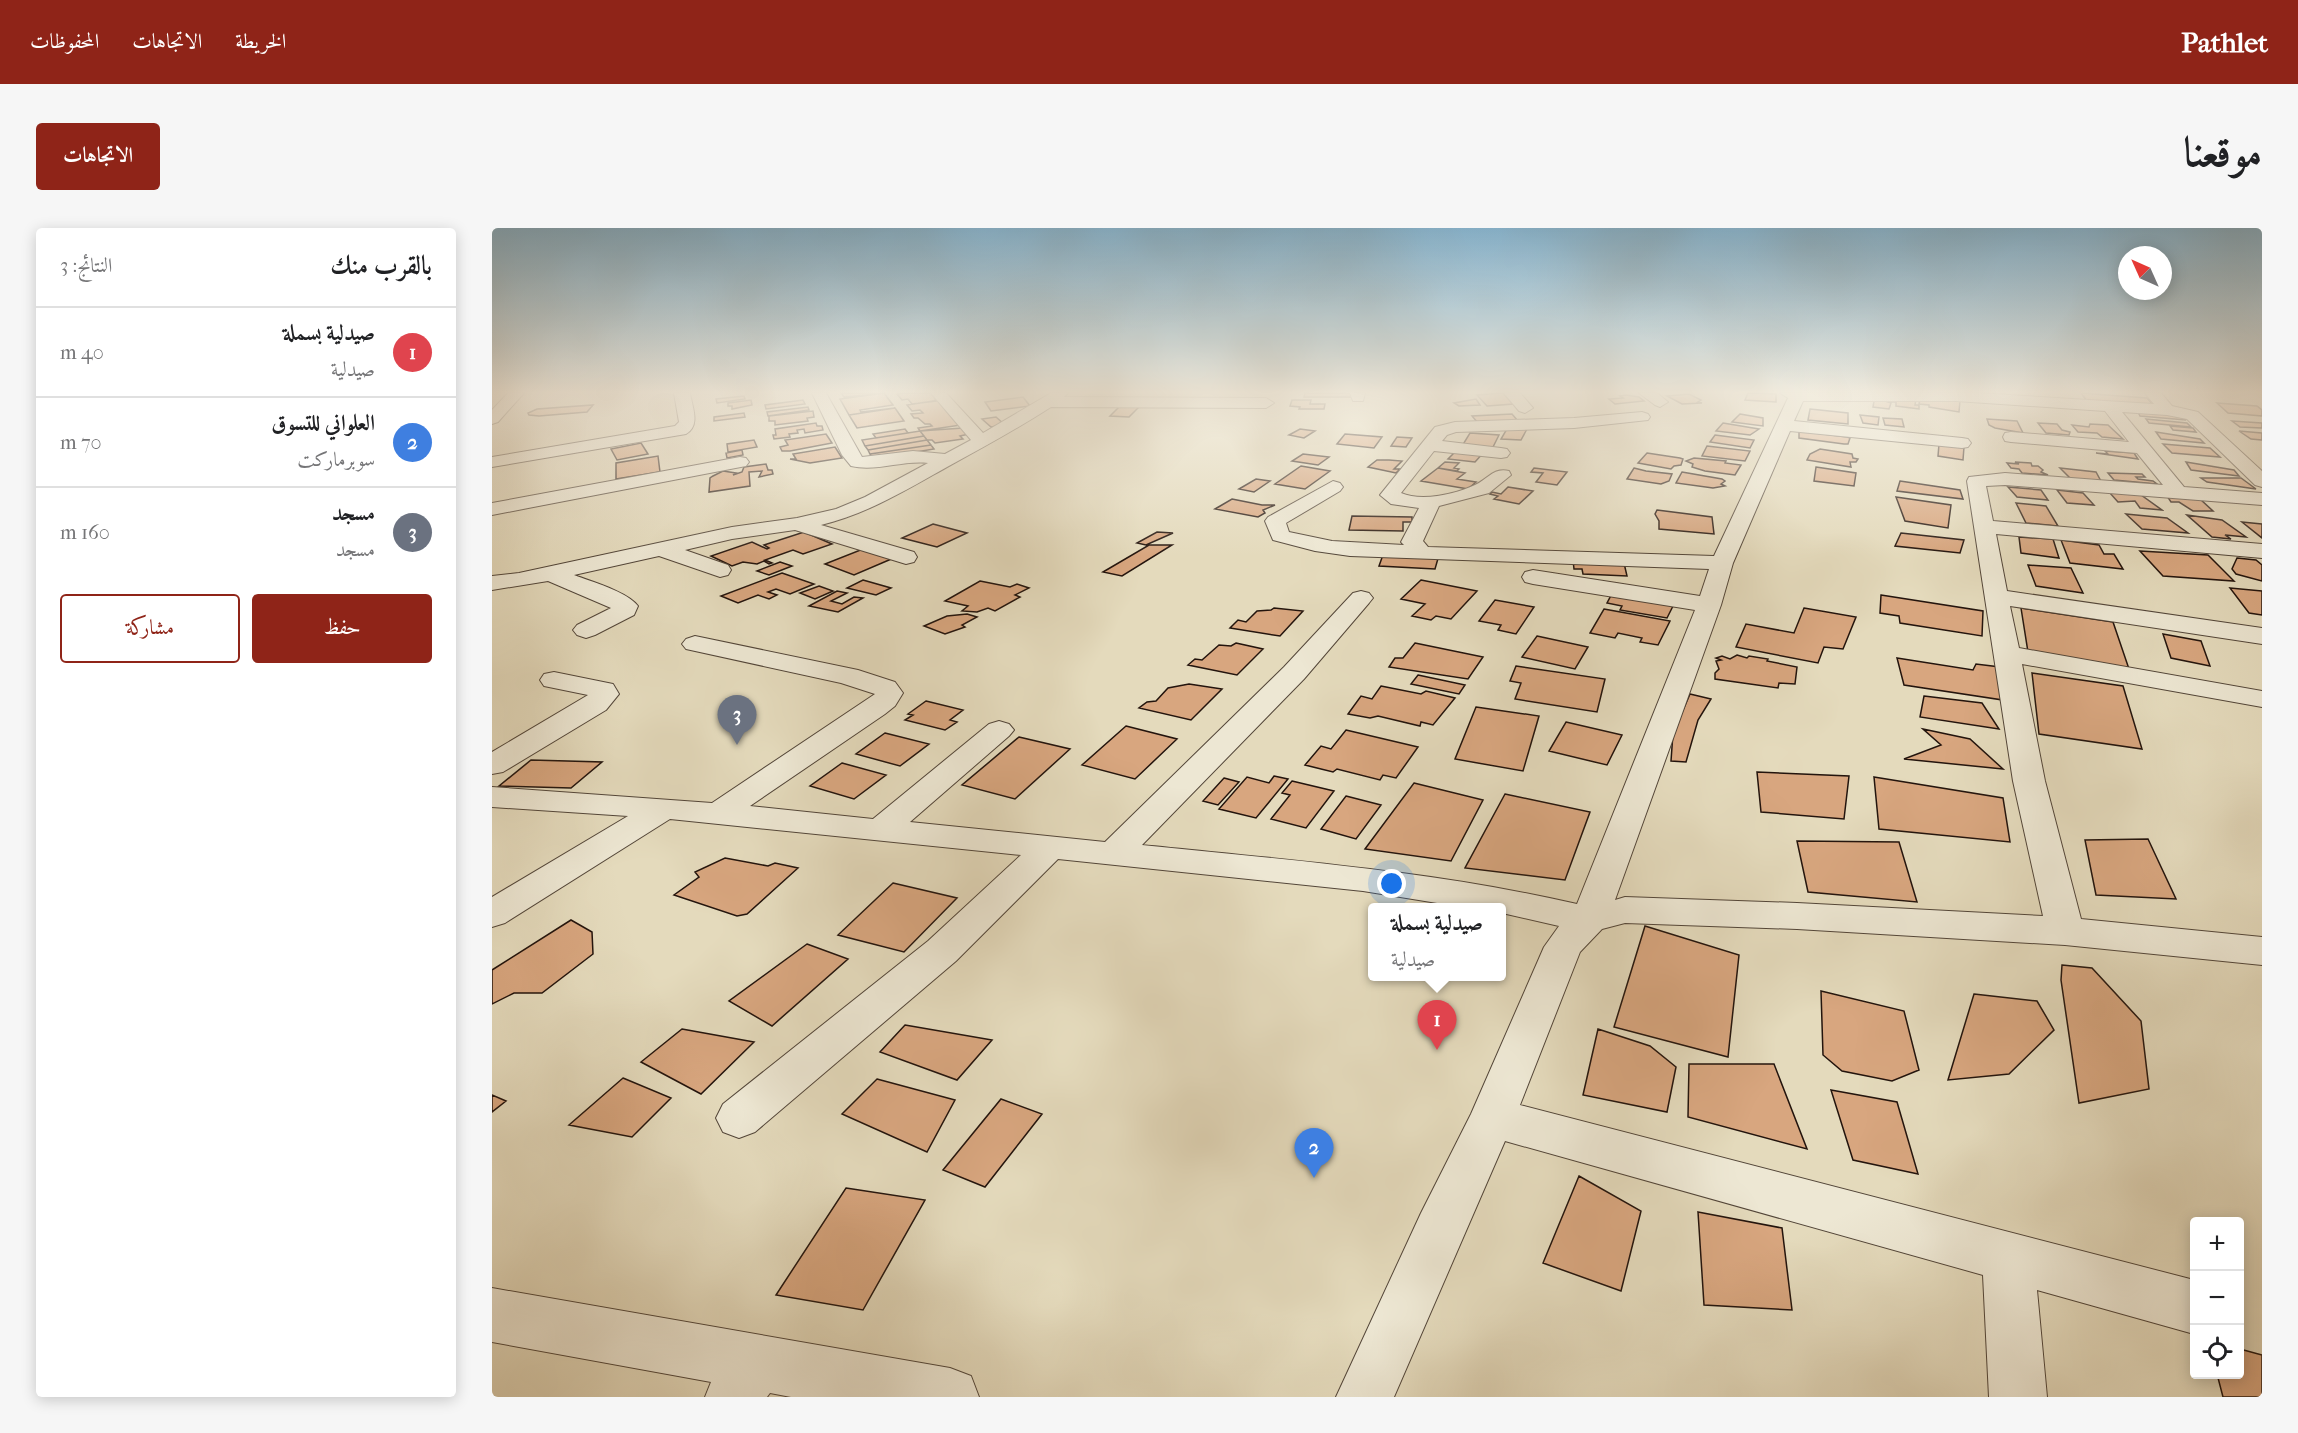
<!DOCTYPE html>
<html lang="ar">
<meta charset="utf-8">
<style>
:root{--surface:#fff;--page:#f6f6f6;--text:#202124;--muted:#757577;--line:#e0e0e0;--accent:#8f2418}
body{margin:0;font-family:"IM FELL French Canon",Amiri,serif;background:var(--page);color:var(--text);direction:rtl}
.controls{position:absolute;right:18px;bottom:18px;display:grid;overflow:hidden;border-radius:6px;box-shadow:0 3px 15px #0003}
.controls button{width:54px;height:54px;display:grid;place-items:center;padding:0;border:0;border-bottom:2px solid var(--line);background:var(--surface);color:var(--text);font:30px sans-serif}
.compass{position:absolute;left:1626px;top:18px;width:54px;height:54px;border-radius:50%;background:var(--surface);box-shadow:0 3px 15px #0003;rotate:315deg}
.you{position:absolute;left:900px;top:656px;width:21px;height:21px;margin:-15px;border:4px solid #fff;border-radius:50%;background:#1a73e8;box-shadow:0 0 0 9px #1a73e833}
.badge{display:grid;place-items:center;width:39px;height:39px;border-radius:50%;background:var(--accent);color:#fff;font-size:20px;font-weight:700}
.pin{position:absolute;translate:-50% -50px;filter:drop-shadow(0 2px 3px #0008)}
.pin::after{content:'';position:absolute;top:32px;width:21px;height:18px;background:inherit;clip-path:polygon(0 0,100% 0,50% 100%)}
.popup{position:absolute;left:876px;top:675px;width:138px;height:78px;box-sizing:border-box;display:grid;place-content:center;border-radius:6px;background:var(--surface);filter:drop-shadow(0 2px 4px #0005);font-size:20px;white-space:nowrap;color:var(--muted)}
.popup b{font-size:22px;color:var(--text)}
.popup::after{content:'';position:absolute;left:50%;top:100%;margin-left:-12px;border:12px solid transparent;border-top-color:var(--surface)}
.list{margin:0;padding:0;list-style:none}
h2{display:flex;justify-content:space-between;align-items:center;height:78px;margin:0;padding:0 24px;font-size:26px}
h2 small{font-size:20px;font-weight:400;color:var(--muted)}
.list li{display:grid;grid-template-columns:39px 1fr auto;gap:18px;align-items:center;box-sizing:border-box;height:90px;padding:0 24px;border-top:2px solid var(--line)}
.list b{display:block;font-size:22px;white-space:nowrap}
.list p{margin:0;font-size:20px;white-space:nowrap;color:var(--muted)}
.list em{font-size:20px;font-style:normal;color:var(--muted)}
.actions{display:flex;gap:12px;padding:18px 24px}
.actions a{flex:1;padding:14px 0;border:2px solid var(--accent);border-radius:6px;text-align:center;font-size:21px;color:var(--accent)}
.actions .main{background:var(--accent);color:#fff}
.icon{flex:none;width:33px;height:33px;fill:none;stroke:currentColor;stroke-width:2;stroke-linecap:round;stroke-linejoin:round}
.map{position:relative;flex:none;width:1770px;height:1169px;overflow:hidden;direction:ltr;border-radius:6px}
header{display:flex;align-items:center;gap:36px;box-sizing:border-box;height:84px;padding:0 30px;background:var(--accent);color:#fff}
header strong{font-size:28px}
nav{display:flex;gap:33px;margin-inline-start:auto;font-size:21px}
.intro{display:flex;align-items:center;justify-content:space-between;box-sizing:border-box;height:144px;padding:0 36px}
h1{margin:0;font-size:42px}
.button{padding:15px 27px;border-radius:6px;background:var(--accent);color:#fff;font-size:21px;font-weight:700}
main{display:flex;gap:36px;padding:0 36px}
aside{flex:1;background:var(--surface);border-radius:6px;box-shadow:0 3px 15px #0003}
.map>svg:first-child{display:block}
.building{fill:#d8a67f;stroke:#23140d;stroke-width:1.5}
.lines{fill:none;stroke-linecap:round;stroke-linejoin:round}
.minor-casing{stroke:#534639;stroke-width:2}
.minor{fill:#ede7d3;fill-rule:evenodd}
</style>
<header>
<strong>Pathlet</strong>
<nav><a>الخريطة</a><a>الاتجاهات</a><a>المحفوظات</a></nav>
</header>
<div class="intro"><h1>موقعنا</h1><a class="button">الاتجاهات</a></div>
<main>
<div class="map">
<svg width="1770" height="1169" viewBox="0 0 1770 1169">
<rect width="100%" height="100%" fill="#e4dabc"/>
<filter id="stains"><feTurbulence type="fractalNoise" baseFrequency=".00333" numOctaves="4"/><feColorMatrix values="0 0 0 0 .2 0 0 0 0 .09 0 0 0 0 .02 0 0 0 .5 -.17"/></filter>
<radialGradient id="worn" r=".72"><stop offset=".6" stop-color="#630" stop-opacity="0"/><stop offset="1" stop-color="#630" stop-opacity=".3"/></radialGradient>
<path class="building" d="M349,165H384L385,166L352,169Z
M392,165L401,177L368,182L369,184L403,180L357,187L348,171Z
M415,165H442L447,170L443,171L445,173L420,176L416,171L410,172L405,166Z
M813,165H859V169H812Z
M1011,165L1021,176L995,178L985,167Z
M1256,165L1284,166V174L1253,172Z
M1589,165L1655,170L1663,179L1595,173Z
M1197,166L1209,172L1206,174L1210,175L1190,176L1175,168Z
M1134,167L1147,169L1152,173L1123,176L1117,171L1131,170L1128,168Z
M252,168L253,171L225,175L224,171Z
M531,169L538,178L499,183L493,174Z
M1396,170L1424,171L1423,177H1427V181L1404,178V174H1396Z
M984,171L988,177L967,178L962,175Z
M1388,171L1399,175L1397,181L1381,179L1382,173H1387Z
M1428,171L1468,173L1467,184L1437,179V177L1427,176Z
M259,172L260,177L240,181V178H236V175Z
M311,172L313,176L274,181L273,177Z
M447,172L469,197L428,203L426,200L440,198L438,196H433L426,190H422L419,186L431,185L428,182L420,183L415,177Z
M800,172H819L818,176H833L832,181H807L808,179L798,178Z
M1725,175L1765,178L1770,182V188L1736,185Z
M101,177L95,184L47,188L37,187L36,185L45,181Z
M629,177L648,178L637,189L618,188Z
M316,179L317,182L276,188L275,184Z
M403,180L412,193L365,200L357,187Z
M1318,181L1356,185V196L1316,192Z
M1645,182L1688,188L1694,192L1648,188Z
M321,183L322,189L315,190L316,193L283,197V193H277V188Z
M252,185L253,189L222,193V189Z
M1020,186L1026,193L986,195L980,188Z
M1248,186L1271,190V198L1240,194Z
M1368,187L1387,189L1386,197L1371,195Z
M504,189L513,197L499,199L490,191Z
M1391,190L1410,191L1412,199L1393,197Z
M1495,191L1525,193L1531,205L1503,200L1497,197Z
M1654,191L1695,195L1699,199L1657,195Z
M1740,193L1770,195V200L1748,199Z
M324,195L325,198H330L331,202L313,205L312,201L305,202L306,205L297,206L298,209L282,211L281,207H284L283,201Z
M1231,195L1267,201L1258,207L1224,203Z
M1546,195L1565,196L1570,202L1578,204L1577,207L1554,205Z
M1598,196L1616,197L1631,211L1610,209L1605,205L1586,204L1580,197L1597,199Z
M1678,198L1701,200L1704,204L1681,202Z
M1016,199L1035,201L1029,212L1009,211Z
M471,200L477,206L468,208L471,211L443,215L440,212H435L428,203Z
M413,201L416,205L384,210L381,206Z
M808,201L823,203L812,210L797,207Z
M428,203L432,208L373,218L370,212Z
M1307,203L1355,209L1358,210L1356,216H1352L1307,210Z
M1747,203L1770,205V212L1759,211Z
M1664,204L1708,211L1712,215L1669,211Z
M978,205L1007,207L1000,221L970,218Z
M334,206L340,215L298,223H290L288,219L296,217L293,212Z
M853,206L890,209L882,220L845,216Z
M1223,207L1262,212L1258,220L1218,214Z
M432,208L435,212L376,222L373,218Z
M905,209L920,210L914,219L899,218Z
M262,212L265,219L236,224L235,216Z
M435,212L439,217L378,226L376,222Z
M149,215L156,226L125,232L119,221Z
M1447,216L1472,219L1471,232L1446,228Z
M1671,216L1718,220L1728,229L1680,225Z
M439,217L442,221L381,231L378,226Z
M1215,218L1258,223L1253,233L1210,228Z
M343,219L350,230L318,235L298,231H304L301,226Z
M966,221L992,224L983,234L956,231Z
M1328,221L1360,226L1361,230L1366,231L1364,234H1358L1359,239L1315,232L1318,226Z
M250,222L251,227L235,230L234,225Z
M1613,223L1642,225L1646,231L1604,225L1616,226Z
M1155,225L1188,230L1191,231L1189,237L1182,238L1179,241L1146,235Z
M811,226L837,229L826,237L800,233Z
M166,228L168,244L124,251V235Z
M1202,230L1234,233L1233,235L1249,237L1243,247L1213,243L1200,239L1201,236L1194,233Z
M885,232H897L910,233L902,241H908L904,245L876,239Z
M953,234L967,235L962,240L967,241L965,243L946,240Z
M1523,234L1539,235L1540,238H1546L1551,242L1549,244L1556,247L1530,245L1527,241L1519,240L1515,235L1527,236Z
M1694,234L1742,242L1747,248L1699,242Z
M274,236L276,242H280L281,246L267,249L270,243L257,244L258,258L217,264L218,250L221,248L231,243L244,245L241,247L250,244L252,239Z
M809,238L838,243L813,261L783,256Z
M1324,239L1364,245L1362,258L1322,253Z
M946,240L973,245L965,251L984,254L976,261L929,253Z
M1042,240L1075,244L1065,257L1044,254L1051,245L1039,244Z
M1142,240L1154,243L1180,246L1177,253L1169,256L1135,251Z
M1568,240L1604,244L1610,255L1580,252Z
M1190,244L1230,251L1233,253L1229,256L1233,258L1221,260L1184,255Z
M1616,245L1650,246L1653,249H1644L1646,251L1661,253L1665,256L1622,252Z
M1709,250H1749L1764,261L1715,254Z
M764,251L778,253L762,264L747,261Z
M1408,253L1468,262L1471,271L1405,263Z
M1016,259L1041,263L1027,276L1002,271L1006,268L998,266L1000,264L1009,266Z
M1516,259L1549,262L1556,272L1525,269Z
M1565,262L1591,265L1602,277L1575,275Z
M1617,264L1649,267L1670,282L1648,280L1643,273L1626,274Z
M1675,268L1708,271L1721,283H1701L1687,274H1679Z
M1404,269L1459,277L1456,300L1413,293Z
M740,271L770,277H783L771,282L773,285L766,289L723,281Z
M1524,275L1554,278L1566,298L1534,295Z
M1165,282L1220,289L1222,306L1167,301V293L1163,286Z
M1634,286L1675,290L1696,305L1650,301Z
M1695,287L1730,292L1754,309L1733,307L1739,311L1720,309Z
M860,288L920,289V294H911V303L857,302Z
M1750,294L1770,296V310Z
M441,296L475,305L445,319L410,310Z
M312,304L340,316L311,326L301,322L273,332L280,335L277,336L272,333L265,336L251,334L240,338L219,328L260,314L275,321L277,320L272,317Z
M665,304L681,305L654,317L645,315Z
M1409,305L1472,312L1468,325L1403,318Z
M1527,309L1561,311L1567,330L1529,325Z
M1569,312L1607,317L1612,326H1622L1631,341L1578,335Z
M657,317H680L630,348L611,344Z
M376,319L404,329L362,347L333,336Z
M1648,323L1716,327L1742,353L1671,348Z
M892,324L947,327L943,341L887,338Z
M1745,330L1764,332L1770,337V353L1744,346L1740,341Z
M1081,332L1132,335L1135,348L1091,346L1090,341H1082Z
M288,334L300,338L277,347L265,343Z
M1536,337L1579,340L1591,365L1544,358Z
M290,345L322,356L298,366L284,361L276,364L285,367L277,371L266,367L246,375L229,368Z
M371,352L399,360L384,367L355,360Z
M929,352L985,363L959,391L944,388L939,392L920,388L933,376L909,371Z
M488,353L518,359L525,356L537,360L523,367L528,369L503,383L496,380L485,384L470,383L476,378L453,373Z
M327,358L341,363L323,371L308,365Z
M1738,360L1770,363V387L1757,385Z
M1122,362L1181,378L1175,390L1128,382L1130,378L1115,375Z
M345,363L355,365L339,373L350,376L362,369L371,370L346,384L317,378Z
M1389,367L1491,383L1490,408L1408,395L1407,388L1388,385Z
M1003,372L1042,379L1024,406L1006,402L1009,397L987,393Z
M782,380L811,383L788,408L738,400L746,392L754,394L765,383L779,382Z
M1312,380L1364,389L1351,421L1332,419L1326,435L1244,419L1254,396L1302,405Z
M1529,380L1621,394L1637,441L1536,424Z
M1112,381L1178,393L1166,417L1148,414L1150,410L1126,405L1123,410L1098,405Z
M475,386L485,389L470,397L473,399L453,406L432,398L455,388Z
M1671,406L1709,413L1718,438L1679,430Z
M1045,408L1096,419L1083,441L1030,429Z
M744,415L771,421L745,447L696,437L703,431L710,432L727,417L739,418Z
M923,415L991,429L976,451L897,439L903,430H911Z
M1245,427L1255,430L1257,428L1276,431L1275,433L1305,439L1303,456L1287,455L1286,460L1223,451V445L1227,441L1224,433L1229,432L1224,430L1230,428L1238,431Z
M1405,430L1481,442L1484,436L1508,439L1511,472L1412,457Z
M1024,438L1113,451L1105,484L1023,471L1029,455L1018,453Z
M1540,445L1631,458L1650,521L1547,506Z
M926,447L973,457L967,466L919,456Z
M697,456L730,461L699,492L647,480L655,474L664,473L676,460Z
M889,458L929,466L934,463L963,470L941,497L929,494L928,498L886,488L878,490L856,486L869,468L880,471Z
M1198,466L1219,471L1206,492L1194,534L1179,533L1181,505Z
M1432,468L1490,475L1507,501L1428,489Z
M434,473L471,482L458,492L465,494L453,502L413,492L421,487L416,486Z
M984,479L1047,488L1031,543L963,531Z
M1074,494L1130,507L1115,537L1057,523Z
M634,498L685,511L643,551L590,537Z
M1431,501L1478,511L1511,541L1412,531L1449,517Z
M854,502L926,519L904,550L891,547L888,552L845,541L841,544L813,537L829,518L839,521Z
M393,505L437,516L408,538L364,526Z
M527,509L578,521L523,571L470,557Z
M39,532L110,534L79,560L7,558Z
M350,535L394,547L362,571L318,558Z
M1265,544L1357,548L1352,591L1269,584Z
M782,548L796,551L764,590L727,581L755,549L777,555Z
M1382,549L1511,570L1518,614L1387,601Z
M732,550L747,554L726,577L711,573Z
M800,553L842,563L814,600L779,591L798,567L790,565Z
M922,555L991,572L959,633L873,621Z
M1013,566L1098,584L1073,652L973,640Z
M854,568L889,577L864,611L829,601Z
M1656,611L1684,671L1604,667L1593,612Z
M1305,613L1407,614L1425,674L1316,664Z
M233,630L276,638L283,635L306,640L255,686L245,688L182,667L207,649L203,644Z
M401,655L465,670L412,724L346,707Z
M79,692L100,704L101,726L50,765H22L0,776V742Z
M1153,698L1247,727L1236,829L1122,799Z
M315,716L356,731L280,798L237,773Z
M1570,737L1600,740L1649,793L1657,861L1587,875L1569,752Z
M1329,763L1412,783L1427,842L1400,853L1350,843L1331,827Z
M1482,766L1545,773L1562,802L1517,846L1456,852Z
M413,797L500,812L465,852L388,824Z
M190,801L262,814L209,866L149,834Z
M1106,801L1158,818L1184,839L1175,884L1091,867Z
M1197,836H1282L1315,921L1196,889Z
M131,850L179,870L140,909L77,897Z
M385,851L463,872L435,924L350,886Z
M1339,862L1405,874L1426,946L1361,932Z
M0,867L14,873L0,884Z
M509,871L550,886L493,959L451,942Z
M1087,948L1149,983L1129,1063L1051,1035Z
M354,960L433,972L371,1082L284,1067Z
M1206,984L1290,1000L1300,1082L1212,1077Z
M1748,1121L1770,1127V1169H1731L1725,1146H1748Z"/>
<g class="lines">
<g class="minor-casing">
<path id="minor" d="M16,165H32L6,194L0,196V182Z
M182,165H198C200,179 209,197 194,206L0,239V229L183,198L187,194Z
M320,165H334L370,229L421,223L453,226L479,212L439,165H454L491,205L559,165H576L572,169L774,170L782,175L774,180L559,179C525,201 490,220 455,239C414,262 375,286 329,297L422,324L425,329L422,334L414,336L303,302L240,311L193,322L236,337L239,342L236,347L228,349L167,328L82,347C98,353 136,364 146,378L142,387L103,407L94,410L85,407L81,402L85,397L119,380L56,353L0,362V348L27,345L240,299L305,290L344,281L373,269L436,235C411,232 384,244 359,238L350,227Z
M858,165H873L871,173H861Z
M1012,165H1028L1041,180L1033,185L1027,183Z
M1147,165H1165L1176,174L1168,179L1163,177Z
M1288,165H1485L1662,176L1653,165H1669L1680,178L1706,184L1770,243V259L1763,257L1695,191L1675,187L1630,184L1692,259L1770,265V277L1513,257L1494,258L1501,293L1770,316V330L1504,306L1515,363L1770,400V416L1518,378L1527,420L1770,463V479L1530,436L1553,553L1589,691L1770,709V737L1573,717L1305,701L1133,695L1110,701L1088,724L1028,877L1702,1052V1106L1545,1062L1555,1169H1497L1491,1047L1013,913L902,1169H844L929,985L979,886L1052,719L1067,698L1010,685V680H976L871,663L566,631L464,733L263,904L247,910L231,904L224,890L231,876L436,713L529,627L178,591L13,695L0,699V669L136,588L0,579V559L220,575L383,466L349,455L194,421L190,416L194,411L203,408L366,442L403,454L411,465L403,478L393,486L258,578L381,591L497,496L507,493L517,496L522,502L517,508L418,594L613,614L792,439L861,365L869,363L877,365L881,370L877,375L812,451L650,617C795,632 942,643 1085,676L1203,382L1041,356L1033,354L1030,349L1033,344L1041,342L1208,368L1217,341L858,328L823,323L781,312L773,293L776,289L841,253L848,255L851,259L848,263L794,295L797,304L840,313L912,317L909,314L927,280L899,276L888,267L943,199L963,194L1082,190L1150,184L1156,186L1158,189L1156,192L1082,200L964,204L955,207L950,213L1009,220L1015,221L1018,225L1015,229L1009,230L942,223L909,265C930,274 964,266 983,257C996,251 1002,239 1017,243L1019,247L997,265L947,278L931,313L936,319L1222,328L1296,170ZM1311,173H1464L1613,183L1637,214L1519,204L1513,205L1511,209L1513,213L1519,214L1645,225L1671,257L1513,245L1477,249L1475,253L1521,553L1551,688L1305,675L1133,669L1123,672L1229,377L1241,335L1298,203L1470,220L1476,219L1479,215L1476,211L1470,210L1302,193Z
M248,229L254,230L257,234L254,238L0,287V275Z
M62,444L121,456L127,466L114,482L11,544L0,546V524L96,467L52,458L48,452L52,446Z
M0,1060L458,1140L479,1148L487,1169H299L278,1165L275,1169H213L219,1154L0,1114Z"/>
</g>
<use href="#minor" class="minor"/>
</g>
<linearGradient id="sky" x2="0" y2="1"><stop stop-color="#87b6d2"/><stop offset="0.5" stop-color="#f3eee1"/><stop offset="1" stop-color="#f3eee1" stop-opacity="0"/></linearGradient>
<rect width="1770" height="328" fill="url(#sky)"/>
<rect width="100%" height="100%" filter="url(#stains)"/>
<rect width="100%" height="100%" fill="url(#worn)"/>
</svg>
<div class="controls">
<button>+</button>
<button>−</button>
<button><svg class="icon" aria-label="locate" viewBox="0 0 24 24"><circle cx="12" cy="12" r="6"/><path d="M12 2v4M12 18v4M2 12h4M18 12h4"/></svg></button>
</div>
<svg class="compass" viewBox="-18 -18 36 36"><path d="M0-13l5 13h-10z" fill="#e53935"/><path d="M0 13l5-13h-10z" fill="#757577"/></svg>
<div class="you"></div>
<div class="pin badge" style="left:945px;top:822px;background:#e0444e">1</div>
<div class="popup"><b>صيدلية بسملة</b>صيدلية</div>
<div class="pin badge" style="left:822px;top:950px;background:#3f7fe0">2</div>
<div class="pin badge" style="left:245px;top:517px;background:#6b7280">3</div>
</div>
<aside>
<h2>بالقرب منك<small>النتائج: 3</small></h2>
<ul class="list">
<li><span class="badge" style="background:#e0444e">1</span><div><b>صيدلية بسملة</b><p>صيدلية</p></div><em>40 m</em></li>
<li><span class="badge" style="background:#3f7fe0">2</span><div><b>العلواني للتسوق</b><p>سوبرماركت</p></div><em>70 m</em></li>
<li><span class="badge" style="background:#6b7280">3</span><div><b>مسجد</b><p>مسجد</p></div><em>160 m</em></li>
</ul>
<div class="actions"><a class="main">حفظ</a><a>مشاركة</a></div>
</aside>
</main>
